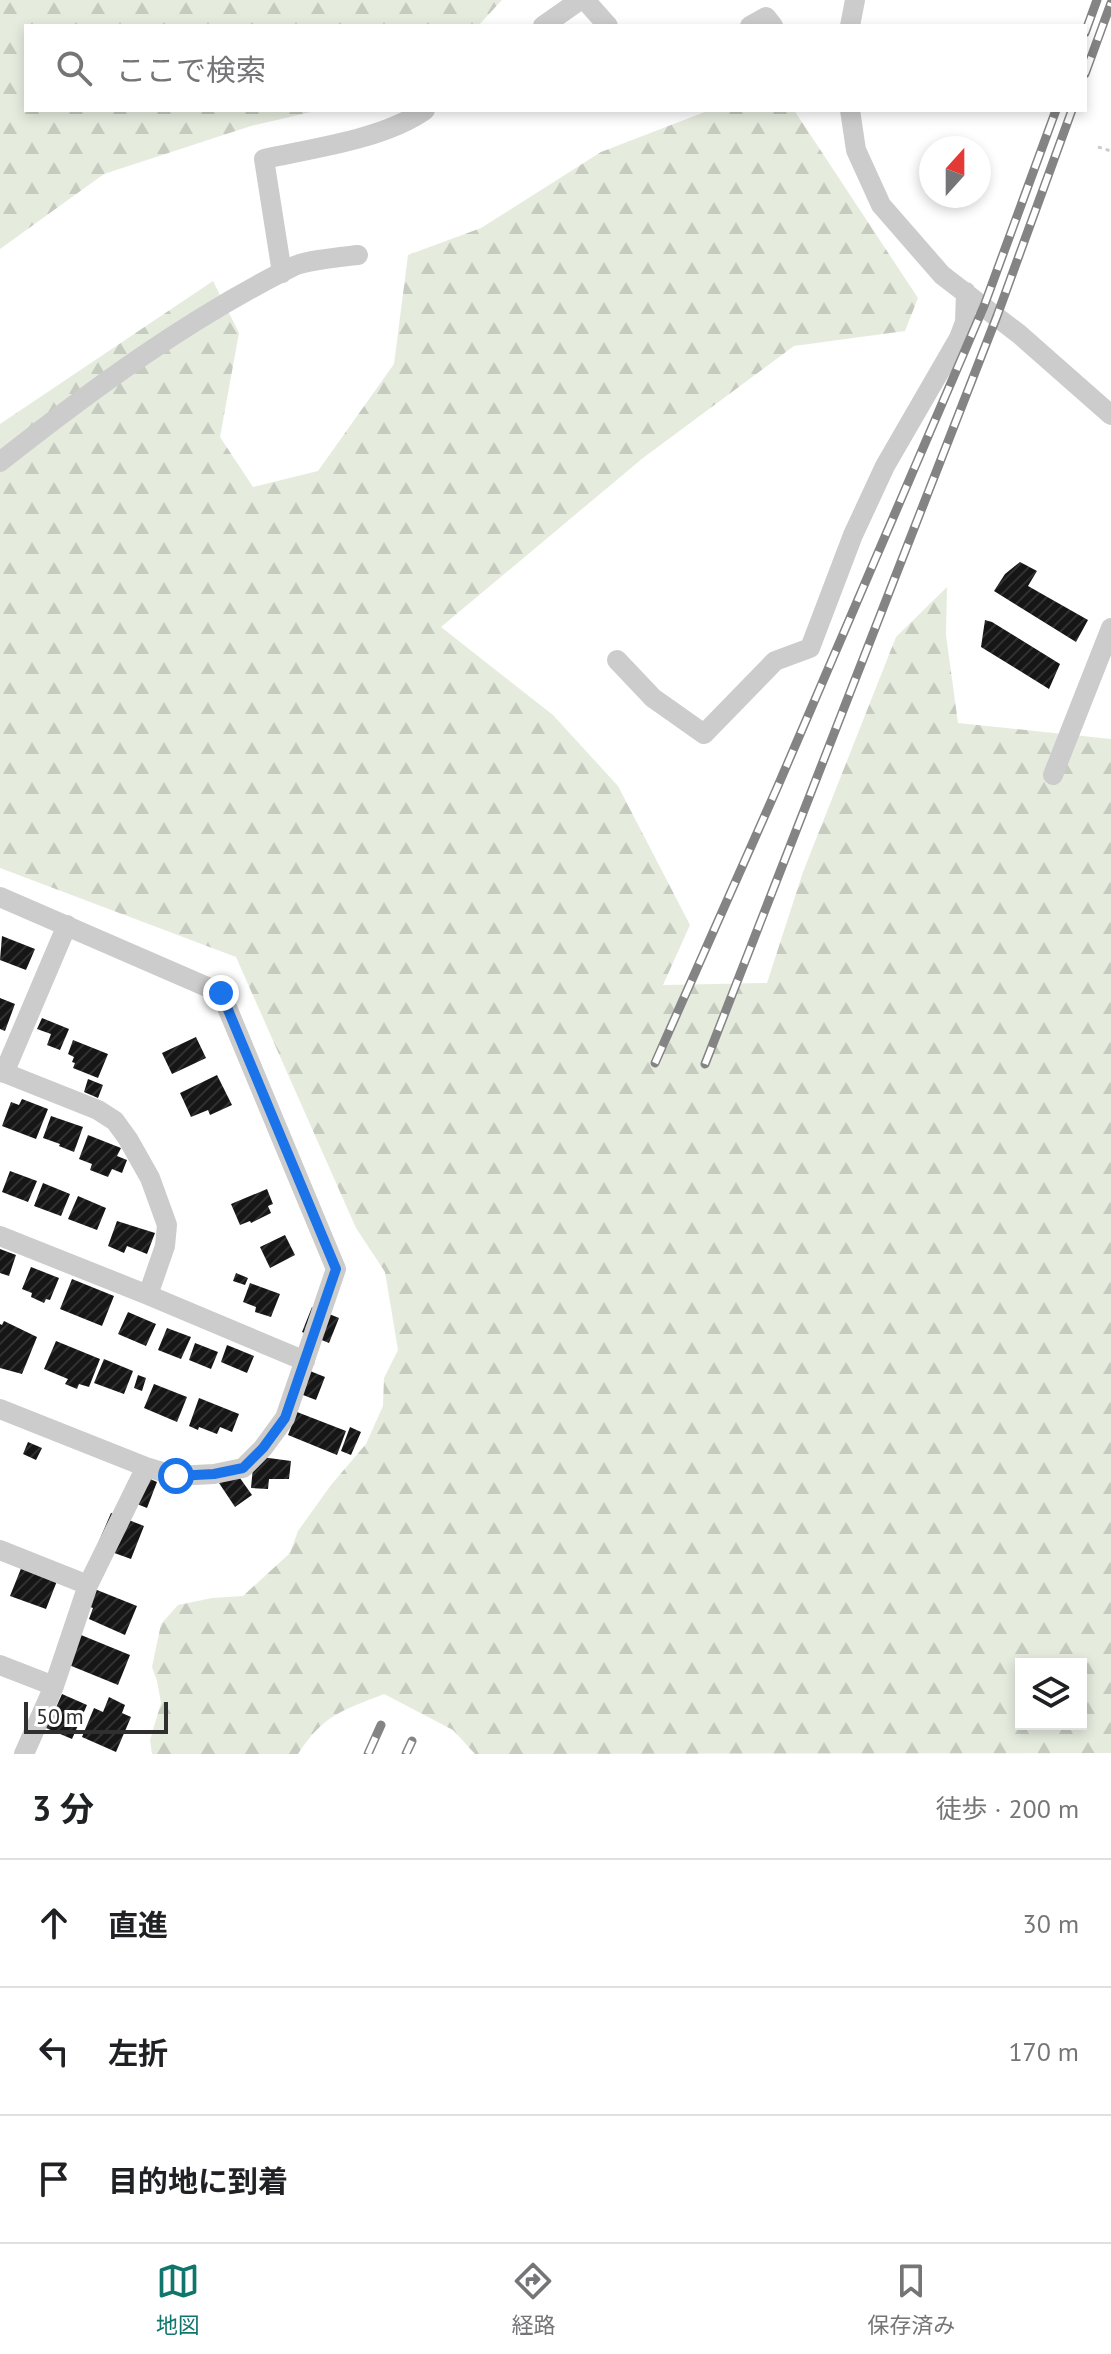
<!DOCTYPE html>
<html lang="ja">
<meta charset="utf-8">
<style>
:root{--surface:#fff;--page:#f2f2f2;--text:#202124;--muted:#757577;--line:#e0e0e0;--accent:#0f766e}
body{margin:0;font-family:"PT Sans","Noto Sans JP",sans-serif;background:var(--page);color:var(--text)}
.controls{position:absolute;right:24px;bottom:24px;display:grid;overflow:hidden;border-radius:0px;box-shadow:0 4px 12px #0003}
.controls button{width:72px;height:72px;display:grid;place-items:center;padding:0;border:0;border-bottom:2px solid var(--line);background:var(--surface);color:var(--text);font:40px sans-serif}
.compass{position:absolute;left:919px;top:136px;width:72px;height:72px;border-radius:50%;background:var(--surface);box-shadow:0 4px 12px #0003;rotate:21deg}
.scale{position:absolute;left:24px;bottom:20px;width:144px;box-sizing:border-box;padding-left:8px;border:4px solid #2f2f2f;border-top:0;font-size:22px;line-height:28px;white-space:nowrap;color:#2f2f2f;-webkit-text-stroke:6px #fff;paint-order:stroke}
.stop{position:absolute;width:24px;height:24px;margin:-18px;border:6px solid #1a73e8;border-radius:50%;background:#fff}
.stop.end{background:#1a73e8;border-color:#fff;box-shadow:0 2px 8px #0008}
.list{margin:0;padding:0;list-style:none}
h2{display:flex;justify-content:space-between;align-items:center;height:104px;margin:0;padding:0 32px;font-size:34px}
h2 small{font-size:26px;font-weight:400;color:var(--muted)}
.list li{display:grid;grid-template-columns:52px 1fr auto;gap:24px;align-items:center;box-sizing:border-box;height:128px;padding:0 32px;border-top:2px solid var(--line)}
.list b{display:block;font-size:30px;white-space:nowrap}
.list em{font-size:26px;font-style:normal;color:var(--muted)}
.icon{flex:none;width:44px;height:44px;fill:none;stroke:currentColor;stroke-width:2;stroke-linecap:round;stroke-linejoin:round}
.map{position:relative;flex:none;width:1111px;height:1754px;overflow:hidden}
.search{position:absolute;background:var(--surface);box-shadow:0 4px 12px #0003;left:24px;right:24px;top:24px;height:88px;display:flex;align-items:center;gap:20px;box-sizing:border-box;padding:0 28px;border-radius:0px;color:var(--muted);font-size:30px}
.sheet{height:488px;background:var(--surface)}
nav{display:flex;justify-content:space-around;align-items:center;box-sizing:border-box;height:112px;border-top:2px solid var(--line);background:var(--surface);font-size:22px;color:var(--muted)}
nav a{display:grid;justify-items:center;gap:4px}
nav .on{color:var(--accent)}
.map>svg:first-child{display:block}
.forest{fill:url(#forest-firs);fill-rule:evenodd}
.building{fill:url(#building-hatch)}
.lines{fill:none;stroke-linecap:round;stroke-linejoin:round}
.path{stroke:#ccc;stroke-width:3;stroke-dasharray:4 4;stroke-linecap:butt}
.minor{stroke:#ccc;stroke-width:20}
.rail-casing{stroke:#848484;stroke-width:9}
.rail{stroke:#fff;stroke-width:6;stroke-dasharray:18;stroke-linecap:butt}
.route{stroke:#1a73e8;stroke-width:10}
</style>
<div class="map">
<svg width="1111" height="1754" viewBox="0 0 1111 1754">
<defs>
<pattern id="forest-firs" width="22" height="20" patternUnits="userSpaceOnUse" patternTransform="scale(2)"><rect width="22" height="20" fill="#e5ecde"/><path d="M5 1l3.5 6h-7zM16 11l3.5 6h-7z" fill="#c5cbbf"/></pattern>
<pattern id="building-hatch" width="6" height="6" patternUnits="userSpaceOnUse" patternTransform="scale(2)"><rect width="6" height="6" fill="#161616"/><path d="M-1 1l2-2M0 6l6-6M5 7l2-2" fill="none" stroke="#303030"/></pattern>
</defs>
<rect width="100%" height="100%" fill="#fff"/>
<path class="forest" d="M0,0H502L478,26H26V110H320L251,126L104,174L0,249Z
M710,110H794L918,298L905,331L794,346L643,458L441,627L553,715L618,786L690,925L663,985L767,983L803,872L896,637L947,587L946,635L958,723L1111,739V1753L475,1754L453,1730L384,1694C343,1710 323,1715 298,1754H152L150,1740L161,1703L157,1681L152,1667L161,1624L178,1605L212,1598L243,1596L290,1553L298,1531L331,1485L366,1444L383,1406L384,1378L398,1350L385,1272L356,1228L236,957L0,868V424L213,281L239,333L220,437L253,487L318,471L394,364L408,255L481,228L601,152ZM1021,1664H1081V1724H1021Z"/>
<path class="building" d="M1020,562L1037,571L1028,586L1088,620L1076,642L994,591L1005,574Z
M985,620L992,622L1060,664L1049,689L981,647Z
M2,936L35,949L26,970L0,960Z
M0,998L15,1004L5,1031L0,1029Z
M42,1018L69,1029L60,1050L47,1045L51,1034L37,1029Z
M196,1037L206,1058L172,1074L162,1053Z
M73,1040L108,1054L98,1078L73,1068L75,1063L72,1062L74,1057L68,1054Z
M217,1075L232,1105L210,1115L208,1110L191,1117L180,1093Z
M88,1079L103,1085L98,1098L84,1092Z
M22,1099L48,1109L36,1139L2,1126L11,1102L19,1105Z
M51,1116L83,1127L74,1152L59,1146L60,1144L43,1138Z
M88,1135L121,1148L117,1156L127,1160L122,1173L112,1169L108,1177L90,1170L92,1164L79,1159Z
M10,1171L37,1181L28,1202L2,1192Z
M43,1183L70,1194L61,1216L34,1206Z
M267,1189L273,1204L268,1206L271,1213L251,1223L250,1221L240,1225L231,1204Z
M78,1196L106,1208L97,1230L68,1219Z
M117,1221L155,1233L147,1254L127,1246L124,1253L108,1246Z
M285,1235L295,1255L270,1268L260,1247Z
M0,1249L16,1255L9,1276L0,1273Z
M31,1267L59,1278L50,1300L46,1299L44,1303L31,1297L32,1293L22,1289Z
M236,1273L248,1278L245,1285L233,1281Z
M72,1279L114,1296L102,1326L60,1309Z
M250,1283L280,1294L271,1317L255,1312L256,1307L243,1302Z
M312,1307L339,1318L329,1343L302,1332Z
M128,1312L156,1324L146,1346L118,1334Z
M4,1321L37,1337L22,1374L0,1368V1324L2,1325Z
M167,1328L191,1337L181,1359L158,1350Z
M56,1341L100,1359L89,1387L79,1384L77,1389L65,1384L68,1379L44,1369Z
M195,1343L218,1352L211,1369L189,1360Z
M227,1345L254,1356L247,1373L221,1362Z
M104,1359L133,1371L124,1394L94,1383Z
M300,1367L325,1377L316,1400L290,1390Z
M138,1375L146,1378L142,1391L134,1388Z
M154,1384L187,1397L177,1422L144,1408Z
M199,1398L239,1414L232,1432L220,1427L217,1434L199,1427L198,1430L189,1426Z
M297,1412L346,1431L337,1455L288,1435Z
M350,1427L361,1432L351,1455L341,1451Z
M28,1442L42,1448L36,1460L23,1454Z
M254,1456L291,1461L289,1479H269L268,1489L251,1488Z
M235,1471L252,1495L235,1507L219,1483Z
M139,1474L157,1482L147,1508L122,1498Z
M111,1513L144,1526L131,1559L106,1550L99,1541Z
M22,1566L57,1581L46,1609L10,1596Z
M92,1588L137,1606L125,1635L89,1619L93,1608L85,1605Z
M81,1635L130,1655L118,1685L69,1665Z
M62,1694L87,1705L72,1739L46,1728L38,1706L54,1712Z
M109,1697L125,1705L122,1713L131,1717L116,1752L82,1737L94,1708L103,1712Z"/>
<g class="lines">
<path class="path" d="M1098,147L1111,151"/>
<path class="minor" d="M585,0L608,26
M543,26L580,0
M750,26L766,17L773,26
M850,26L855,0
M850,110L856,150L881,205L942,275L1019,334L1111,415
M282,273L264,159C314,148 384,139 425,110
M0,462C91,390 188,319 292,267C306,260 341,257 358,255
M617,660L653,698L704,734L775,661L810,648L853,535L885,466L959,338L965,322L966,292
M1053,775L1111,628
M0,897L221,993L336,1269L285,1418L263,1448L243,1468L214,1474L176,1476L146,1467L0,1409
M0,1071L98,1110L115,1121L128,1139L150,1178L167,1225L165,1246L148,1295
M4,1073L67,925
M0,1236L148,1295L305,1361
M0,1550L88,1585
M0,1665L54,1686
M24,1754L54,1686L88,1585L146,1467"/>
<g class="rail-casing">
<path id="rail" d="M1085,33L1097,0
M1085,74L1111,3
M655,1063L777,788L984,306L1056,110
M705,1064L997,316L1072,110
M368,1754L381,1725
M406,1754L412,1741"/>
</g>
<use href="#rail" class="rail"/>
</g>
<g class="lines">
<path class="route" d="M176,1476L214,1474L243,1468L263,1448L285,1418L336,1269L221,993"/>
</g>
</svg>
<div class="controls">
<button><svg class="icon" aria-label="layers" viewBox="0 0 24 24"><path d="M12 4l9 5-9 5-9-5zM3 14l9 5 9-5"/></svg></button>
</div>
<svg class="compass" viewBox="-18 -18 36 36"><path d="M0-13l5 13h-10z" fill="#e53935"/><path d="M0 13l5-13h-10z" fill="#757577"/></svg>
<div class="scale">50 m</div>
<div class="stop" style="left:176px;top:1476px"></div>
<div class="stop end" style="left:221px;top:993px"></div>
<div class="search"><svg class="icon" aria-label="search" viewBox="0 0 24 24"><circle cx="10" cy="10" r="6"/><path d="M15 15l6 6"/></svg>ここで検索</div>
</div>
<section class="sheet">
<h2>3 分<small>徒歩 · 200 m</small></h2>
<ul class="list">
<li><svg class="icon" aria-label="ahead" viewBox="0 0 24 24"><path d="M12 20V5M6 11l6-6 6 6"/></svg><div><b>直進</b></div><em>30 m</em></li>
<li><svg class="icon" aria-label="left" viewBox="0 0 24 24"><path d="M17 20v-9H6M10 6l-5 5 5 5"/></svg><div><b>左折</b></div><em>170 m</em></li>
<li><svg class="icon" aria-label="arrive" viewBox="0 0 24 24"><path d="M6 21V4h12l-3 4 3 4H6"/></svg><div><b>目的地に到着</b></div></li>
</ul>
</section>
<nav>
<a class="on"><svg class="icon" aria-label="map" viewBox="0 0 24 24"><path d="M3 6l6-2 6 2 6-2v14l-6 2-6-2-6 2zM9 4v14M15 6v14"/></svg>地図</a>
<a><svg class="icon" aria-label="directions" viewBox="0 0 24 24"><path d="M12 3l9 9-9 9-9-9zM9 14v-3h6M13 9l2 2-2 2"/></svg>経路</a>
<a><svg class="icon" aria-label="saved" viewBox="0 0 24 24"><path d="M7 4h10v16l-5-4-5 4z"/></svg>保存済み</a>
</nav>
